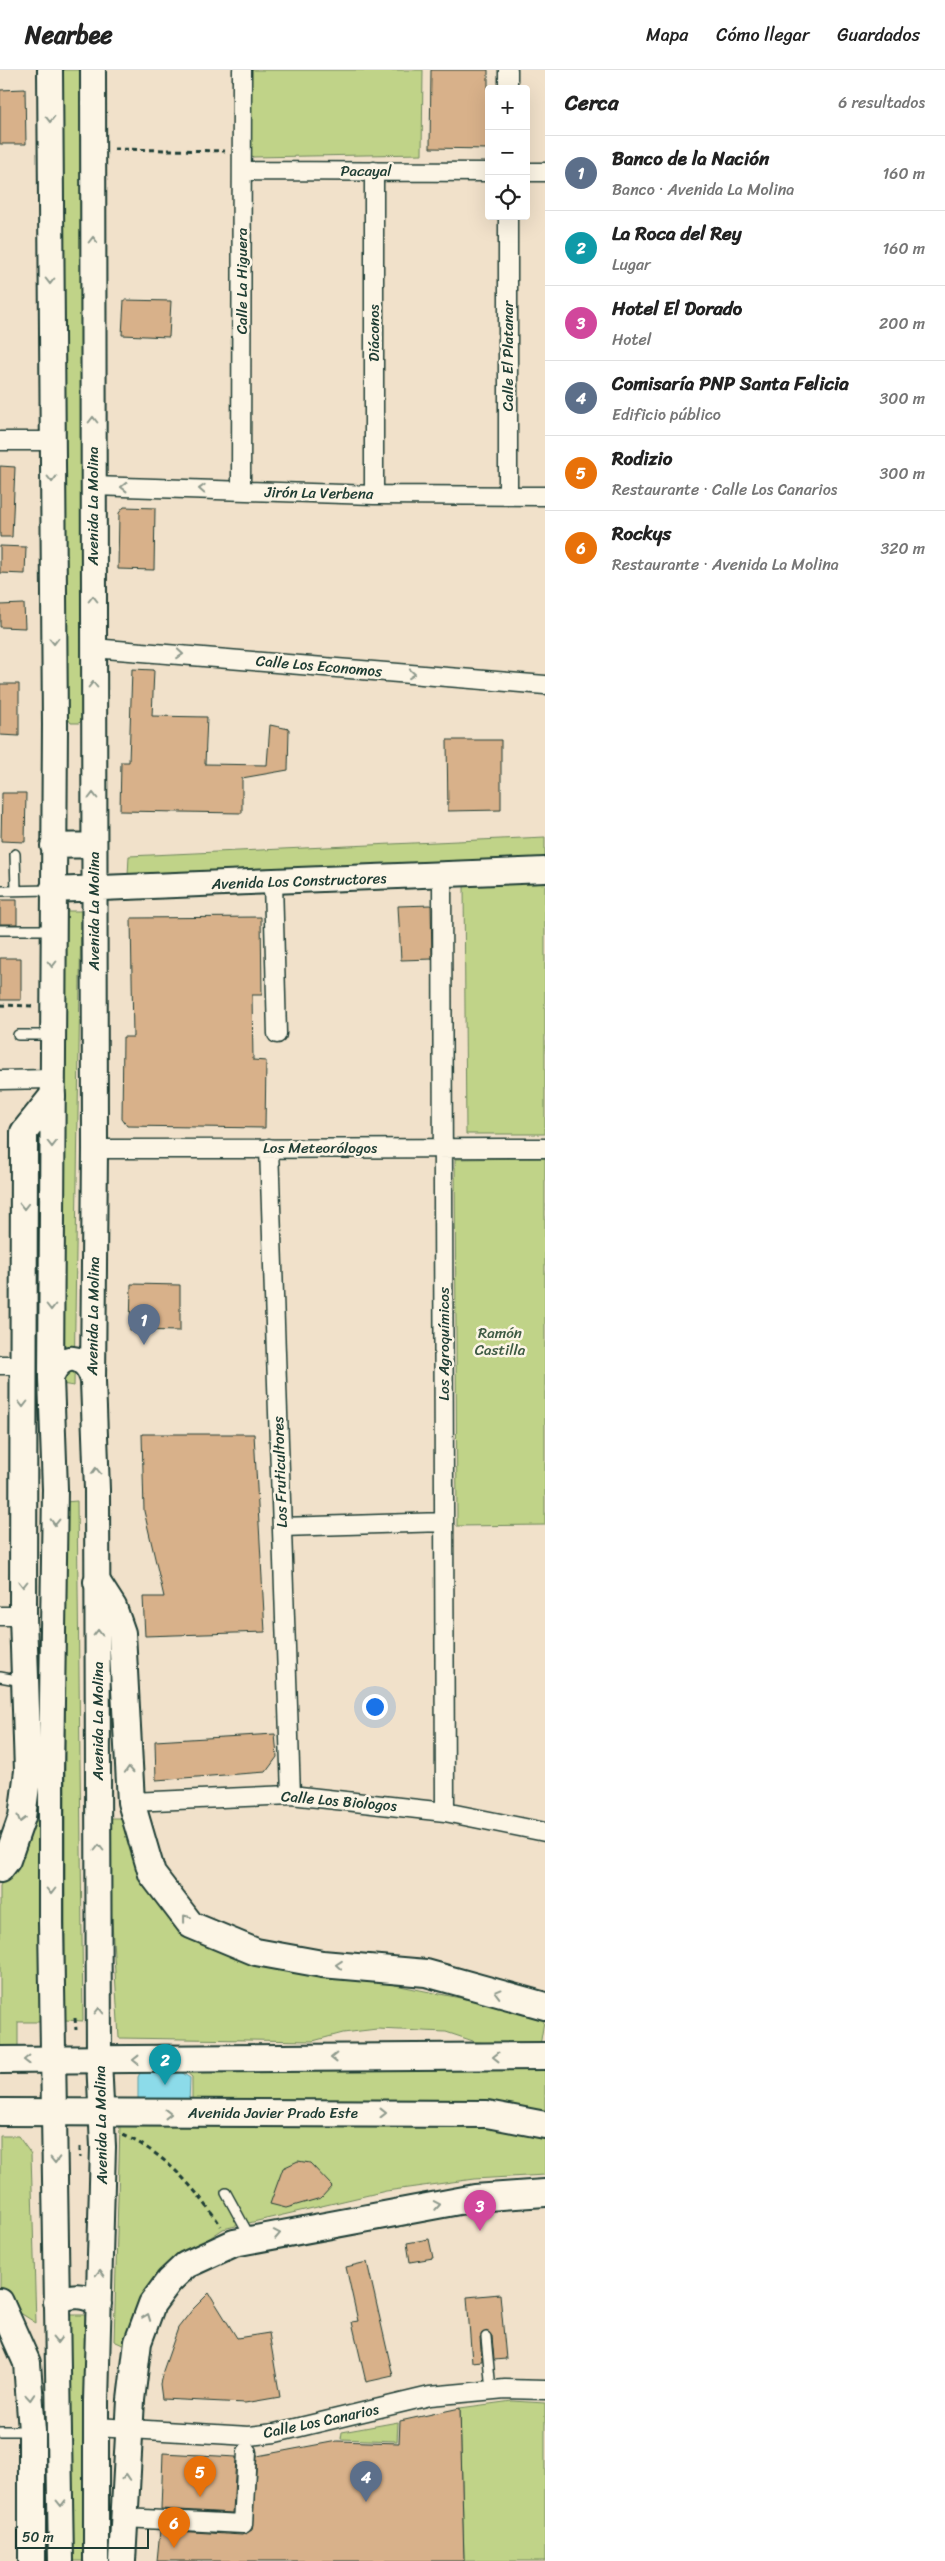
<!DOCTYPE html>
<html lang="es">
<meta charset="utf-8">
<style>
:root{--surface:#fff;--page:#f2f2f2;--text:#222;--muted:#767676;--line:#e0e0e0;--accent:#0f766e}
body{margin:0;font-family:Sriracha,sans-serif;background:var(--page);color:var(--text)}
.controls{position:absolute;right:15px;top:15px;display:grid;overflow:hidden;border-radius:5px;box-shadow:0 5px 20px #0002}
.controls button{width:45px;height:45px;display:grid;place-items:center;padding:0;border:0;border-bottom:1px solid var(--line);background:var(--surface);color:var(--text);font:25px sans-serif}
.scale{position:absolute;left:15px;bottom:12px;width:134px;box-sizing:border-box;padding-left:5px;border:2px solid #1f3d34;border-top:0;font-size:14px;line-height:18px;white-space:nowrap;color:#1f3d34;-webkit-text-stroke:4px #fcf5e5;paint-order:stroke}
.you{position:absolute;left:374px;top:1636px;width:18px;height:18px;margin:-12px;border:4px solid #fff;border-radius:50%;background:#1a73e8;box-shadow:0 0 0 8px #1a73e833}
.badge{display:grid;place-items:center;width:32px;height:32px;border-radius:50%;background:var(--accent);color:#fff;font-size:16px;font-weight:700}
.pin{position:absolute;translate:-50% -41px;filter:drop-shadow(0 1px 2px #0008)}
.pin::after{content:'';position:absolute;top:26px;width:18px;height:15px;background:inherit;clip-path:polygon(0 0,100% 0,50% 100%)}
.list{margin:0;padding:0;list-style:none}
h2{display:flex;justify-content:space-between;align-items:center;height:65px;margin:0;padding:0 20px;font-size:21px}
h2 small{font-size:16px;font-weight:400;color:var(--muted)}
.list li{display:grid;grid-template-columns:32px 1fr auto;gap:15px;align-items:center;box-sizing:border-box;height:75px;padding:0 20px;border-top:1px solid var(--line)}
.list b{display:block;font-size:19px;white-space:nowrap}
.list p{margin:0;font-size:16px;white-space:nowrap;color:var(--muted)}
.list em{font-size:16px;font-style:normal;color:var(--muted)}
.icon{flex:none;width:28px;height:28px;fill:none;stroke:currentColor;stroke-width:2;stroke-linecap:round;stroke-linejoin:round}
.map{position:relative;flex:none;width:545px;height:2491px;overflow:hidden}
header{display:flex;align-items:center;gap:30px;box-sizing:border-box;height:70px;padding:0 25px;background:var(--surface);border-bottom:1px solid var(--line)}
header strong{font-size:24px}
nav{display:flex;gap:28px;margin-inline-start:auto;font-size:18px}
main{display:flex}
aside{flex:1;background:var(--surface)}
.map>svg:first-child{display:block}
.green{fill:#c0d388;stroke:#70885e}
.water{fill:#8cdbe9;stroke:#609ca1}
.building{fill:#d8b18a;stroke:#1f3d34}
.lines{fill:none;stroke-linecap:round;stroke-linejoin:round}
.lane-casing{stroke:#1f3d34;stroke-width:12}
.street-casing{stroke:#1f3d34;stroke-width:21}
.secondary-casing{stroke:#1f3d34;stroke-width:28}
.primary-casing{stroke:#1f3d34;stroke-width:30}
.path{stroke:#1f3d34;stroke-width:3;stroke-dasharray:5 4;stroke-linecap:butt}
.lane{stroke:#fcf5e5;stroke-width:9}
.street{stroke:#fcf5e5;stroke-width:18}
.secondary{stroke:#fcf5e5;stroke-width:24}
.primary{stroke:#fcf5e5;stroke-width:26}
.oneway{stroke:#8e998c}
.labels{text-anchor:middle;stroke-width:5;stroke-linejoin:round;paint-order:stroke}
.street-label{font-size:15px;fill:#1f3d34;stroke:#fcf5e5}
.park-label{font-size:15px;fill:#3f5b45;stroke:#fcf5e5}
</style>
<header>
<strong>Nearbee</strong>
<nav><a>Mapa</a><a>Cómo llegar</a><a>Guardados</a></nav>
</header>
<main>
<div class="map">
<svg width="545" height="2491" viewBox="0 0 545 2491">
<rect width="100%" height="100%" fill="#f1e1ca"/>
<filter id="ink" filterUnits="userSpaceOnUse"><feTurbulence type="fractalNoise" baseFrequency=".02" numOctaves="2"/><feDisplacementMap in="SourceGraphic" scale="10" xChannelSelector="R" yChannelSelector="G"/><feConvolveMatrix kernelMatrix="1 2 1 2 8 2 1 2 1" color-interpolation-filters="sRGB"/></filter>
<g filter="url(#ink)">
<path class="green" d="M63,0H81L83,649L79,653H71L67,647Z
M248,0H423L422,84L253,87L247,80Z
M545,767V788L128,806L129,786Z
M545,812V1064H466L464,814Z
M67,841H81L74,1316L61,1314Z
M545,1088V1455L457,1456L455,1089Z
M77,1431L83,1951L65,1950V1432Z
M43,1739L40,1952H18V1983L0,1982V1816L33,1748Z
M110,1748H123L145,1810L243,1889L395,1915L545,1945L540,1976L476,1972L446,1962L377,1959L343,1963L313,1971L119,1968L106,1754Z
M545,1996V2045L192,2031V2007L185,2001Z
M120,2055L504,2057L545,2063V2105L474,2109L386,2121L223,2159L166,2198L127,2277L114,2271Z
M0,2066H18L31,2084L36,2253L11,2237L0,2220Z
M70,2245H85L86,2491H73Z
M512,2331L545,2333V2491H464L460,2338Z
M398,2352L397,2371L341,2369L342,2362Z"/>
<path class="water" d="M141,2001L181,2002L190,2008L189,2032L138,2030V2007Z"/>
<path class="building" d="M431,0H488V79L430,78Z
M25,19L26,74H0V20Z
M124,230L171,231L169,267L122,265Z
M0,396L15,397L12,467H0Z
M124,437L155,438L154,500L118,499L119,443Z
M0,476L26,477L25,504L0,503Z
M24,534L25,558L0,557V535Z
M132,599L154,600L152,646L207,647L205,694L267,695L270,655L289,659L288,700L242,708V743L120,741L121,692H129Z
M0,614H19V666L0,665Z
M447,670H501V740L448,741Z
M2,723H26L25,772L1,771Z
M0,830H17V854H0Z
M431,835L432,889L401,890L398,836Z
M261,847L262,925H252L253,990L266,991L265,1058L127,1056L122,1049L123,967H133L131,848Z
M0,888H21V930H0Z
M131,1214L180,1215V1261L130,1260Z
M142,1364H254L265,1562L145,1566L143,1527H164L144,1441Z
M275,1664L277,1687L266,1702L156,1710L155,1671Z
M298,2091L310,2093L332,2116L321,2128L286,2138L270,2134L283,2098Z
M429,2169L433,2188L410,2192L407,2173Z
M367,2192L393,2306L366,2312L352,2252L358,2251L346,2197Z
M209,2223L237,2268L269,2263L280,2327L245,2333L162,2329L160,2314L163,2301L178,2258L193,2239Z
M500,2224L506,2289L494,2290L492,2266L486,2261L480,2267L482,2291L472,2292L467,2227Z
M460,2338L464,2491H157L160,2460L242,2465L252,2460L257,2386L337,2371L399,2373L400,2351Z
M163,2383L236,2387L233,2443L161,2439Z"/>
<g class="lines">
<g class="lane-casing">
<path id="lane" d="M15,784L16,820
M0,821L52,820
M0,860H52
M18,965H51
M0,1607L22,1611
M226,2123L250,2167
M486,2267L491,2320
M0,2361H30"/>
</g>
<g class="street-casing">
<path id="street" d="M508,19V0
M243,101L489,102
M526,102H545
M508,146V426
M0,371H51
M93,416L374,425L545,426
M241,421L242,0
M374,425V101
M93,578L545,615
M442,806L445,1742
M273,812L277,964
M0,1010L51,1009
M269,1078L291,1725
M95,1079L545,1078
M0,1295H23
M282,1457L444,1452
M0,1546H23
M131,1732L291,1725L445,1742L545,1762
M96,2357L249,2366L275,2363L430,2326L505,2319L545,2320
M124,2448L243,2454L247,2382"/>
</g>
<g class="secondary-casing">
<path id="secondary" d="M50,0L55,654L51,1308L55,1419L51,1702V1853L61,2491
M93,0L95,1079L93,1311L97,1420L99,1989L103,2077L96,2331V2491
M53,776L93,775
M52,820L545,800
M51,1308C60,1281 87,1283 93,1311
M56,2232C71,2224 85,2224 99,2234"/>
</g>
<g class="primary-casing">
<path id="primary" d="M97,1512L113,1537L122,1563L131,1732L152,1804L191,1855L256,1882L322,1894L426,1903L545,1936
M0,1799L7,1790L22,1747L28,1701L23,1546L24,1062L52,1027
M0,1990L545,1986
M0,2042L487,2044L545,2055
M0,2232L27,2293L32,2361V2491
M122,2491L131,2330L138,2272L152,2234L169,2211L186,2195L234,2173L475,2128L545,2123"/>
</g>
<path class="path" d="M114,79L225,81
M0,935L32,936
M75,1948L76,1960
M123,2065C165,2083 196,2119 221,2156
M80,2077V2088"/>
<use href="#lane" class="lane"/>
<use href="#street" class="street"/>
<use href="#secondary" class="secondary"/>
<use href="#primary" class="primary"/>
</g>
<defs><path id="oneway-chevron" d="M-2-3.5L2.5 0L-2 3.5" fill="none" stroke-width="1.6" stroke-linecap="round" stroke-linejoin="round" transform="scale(1.25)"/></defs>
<g class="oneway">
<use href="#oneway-chevron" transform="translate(50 49) rotate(90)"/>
<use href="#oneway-chevron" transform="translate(93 170) rotate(-90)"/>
<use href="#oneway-chevron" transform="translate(50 211) rotate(90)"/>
<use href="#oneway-chevron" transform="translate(93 350) rotate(-90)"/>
<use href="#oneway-chevron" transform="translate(52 409) rotate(89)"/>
<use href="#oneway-chevron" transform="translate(124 417) rotate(-180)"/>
<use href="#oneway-chevron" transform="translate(202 419) rotate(-177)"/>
<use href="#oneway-chevron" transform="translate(93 529) rotate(-90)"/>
<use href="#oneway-chevron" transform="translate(54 571) rotate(89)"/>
<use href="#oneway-chevron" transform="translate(180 584) rotate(5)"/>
<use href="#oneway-chevron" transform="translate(412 604) rotate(5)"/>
<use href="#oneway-chevron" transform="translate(93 615) rotate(-90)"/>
<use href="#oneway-chevron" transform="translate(93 726) rotate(-90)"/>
<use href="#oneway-chevron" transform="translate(52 894) rotate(90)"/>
<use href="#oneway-chevron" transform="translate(52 1074) rotate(90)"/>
<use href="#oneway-chevron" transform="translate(24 1136) rotate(90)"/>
<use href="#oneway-chevron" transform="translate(51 1237) rotate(90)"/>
<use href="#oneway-chevron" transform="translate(23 1334) rotate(90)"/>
<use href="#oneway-chevron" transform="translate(96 1401) rotate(-92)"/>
<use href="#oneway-chevron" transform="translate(55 1452) rotate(91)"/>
<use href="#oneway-chevron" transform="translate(23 1514) rotate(90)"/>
<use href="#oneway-chevron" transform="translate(98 1563) rotate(-90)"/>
<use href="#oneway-chevron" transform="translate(129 1700) rotate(-93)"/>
<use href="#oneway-chevron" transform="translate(21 1749) rotate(105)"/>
<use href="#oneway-chevron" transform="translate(99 1778) rotate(-90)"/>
<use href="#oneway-chevron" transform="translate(51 1821) rotate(90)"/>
<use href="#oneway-chevron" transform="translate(186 1848) rotate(-128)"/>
<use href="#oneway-chevron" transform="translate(339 1895) rotate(-175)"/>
<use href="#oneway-chevron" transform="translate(498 1923) rotate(-165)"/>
<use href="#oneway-chevron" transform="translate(99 1941) rotate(-90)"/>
<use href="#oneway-chevron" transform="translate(496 1987) rotate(180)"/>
<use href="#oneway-chevron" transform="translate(334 1988) rotate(179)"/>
<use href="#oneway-chevron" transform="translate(27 1990) rotate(179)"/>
<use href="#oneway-chevron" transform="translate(136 1990) rotate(180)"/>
<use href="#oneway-chevron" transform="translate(383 2043)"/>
<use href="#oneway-chevron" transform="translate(168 2044)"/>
<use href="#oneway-chevron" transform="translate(55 2090) rotate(89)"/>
<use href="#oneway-chevron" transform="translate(437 2135) rotate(-10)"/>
<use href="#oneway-chevron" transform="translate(277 2164) rotate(-11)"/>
<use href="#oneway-chevron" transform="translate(100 2203) rotate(-88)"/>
<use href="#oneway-chevron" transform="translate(147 2247) rotate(-69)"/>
<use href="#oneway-chevron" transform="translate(57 2270) rotate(89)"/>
<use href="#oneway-chevron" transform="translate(30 2327) rotate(86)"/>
<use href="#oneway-chevron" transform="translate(126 2407) rotate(-86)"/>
<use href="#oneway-chevron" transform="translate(61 2433) rotate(89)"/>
</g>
</g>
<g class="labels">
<g class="street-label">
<text x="366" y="106">Pacayal</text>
<text transform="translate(242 211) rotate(-90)" y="5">Calle La Higuera</text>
<text transform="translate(374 263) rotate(-90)" y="5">Diáconos</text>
<text transform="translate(508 286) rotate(-90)" y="5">Calle El Platanar</text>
<text transform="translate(319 423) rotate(1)" y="5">Jirón La Verbena</text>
<text transform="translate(93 436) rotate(-90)" y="5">Avenida La Molina</text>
<text transform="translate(319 596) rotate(5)" y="5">Calle Los Economos</text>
<text transform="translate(299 811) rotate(-2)" y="5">Avenida Los Constructores</text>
<text transform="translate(94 841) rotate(-90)" y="5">Avenida La Molina</text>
<text x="320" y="1083">Los Meteorólogos</text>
<text transform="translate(93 1246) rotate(-89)" y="5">Avenida La Molina</text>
<text transform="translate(444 1274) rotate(-90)" y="5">Los Agroquímicos</text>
<text transform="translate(280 1402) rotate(-92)" y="5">Los Fruticultores</text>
<text transform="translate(98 1651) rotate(-90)" y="5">Avenida La Molina</text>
<text transform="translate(339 1731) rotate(5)" y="5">Calle Los Biologos</text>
<text x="273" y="2048">Avenida Javier Prado Este</text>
<text transform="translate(101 2055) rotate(-91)" y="5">Avenida La Molina</text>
<text transform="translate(321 2351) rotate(-12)" y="5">Calle Los Canarios</text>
</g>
<g class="park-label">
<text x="500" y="1268">Ramón<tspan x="500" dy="17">Castilla</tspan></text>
</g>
</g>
</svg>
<div class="controls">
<button>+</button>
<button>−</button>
<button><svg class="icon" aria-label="locate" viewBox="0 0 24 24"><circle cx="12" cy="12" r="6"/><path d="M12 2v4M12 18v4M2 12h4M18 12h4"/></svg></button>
</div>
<div class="scale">50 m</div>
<div class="you"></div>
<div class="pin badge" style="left:144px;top:1275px;background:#5c6f8a">1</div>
<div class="pin badge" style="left:165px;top:2015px;background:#0f9aa8">2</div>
<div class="pin badge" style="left:480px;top:2161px;background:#d1479c">3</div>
<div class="pin badge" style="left:366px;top:2432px;background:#5c6f8a">4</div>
<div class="pin badge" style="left:200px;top:2427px;background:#e8710a">5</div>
<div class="pin badge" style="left:174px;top:2478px;background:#e8710a">6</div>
</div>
<aside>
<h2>Cerca<small>6 resultados</small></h2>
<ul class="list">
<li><span class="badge" style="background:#5c6f8a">1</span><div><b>Banco de la Nación</b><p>Banco · Avenida La Molina</p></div><em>160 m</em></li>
<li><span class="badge" style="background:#0f9aa8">2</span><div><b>La Roca del Rey</b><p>Lugar</p></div><em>160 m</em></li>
<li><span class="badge" style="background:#d1479c">3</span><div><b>Hotel El Dorado</b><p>Hotel</p></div><em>200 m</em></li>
<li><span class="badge" style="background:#5c6f8a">4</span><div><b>Comisaría PNP Santa Felicia</b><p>Edificio público</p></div><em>300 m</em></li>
<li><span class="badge" style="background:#e8710a">5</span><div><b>Rodizio</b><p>Restaurante · Calle Los Canarios</p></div><em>300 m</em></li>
<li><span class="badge" style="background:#e8710a">6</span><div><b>Rockys</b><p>Restaurante · Avenida La Molina</p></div><em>320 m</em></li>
</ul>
</aside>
</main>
